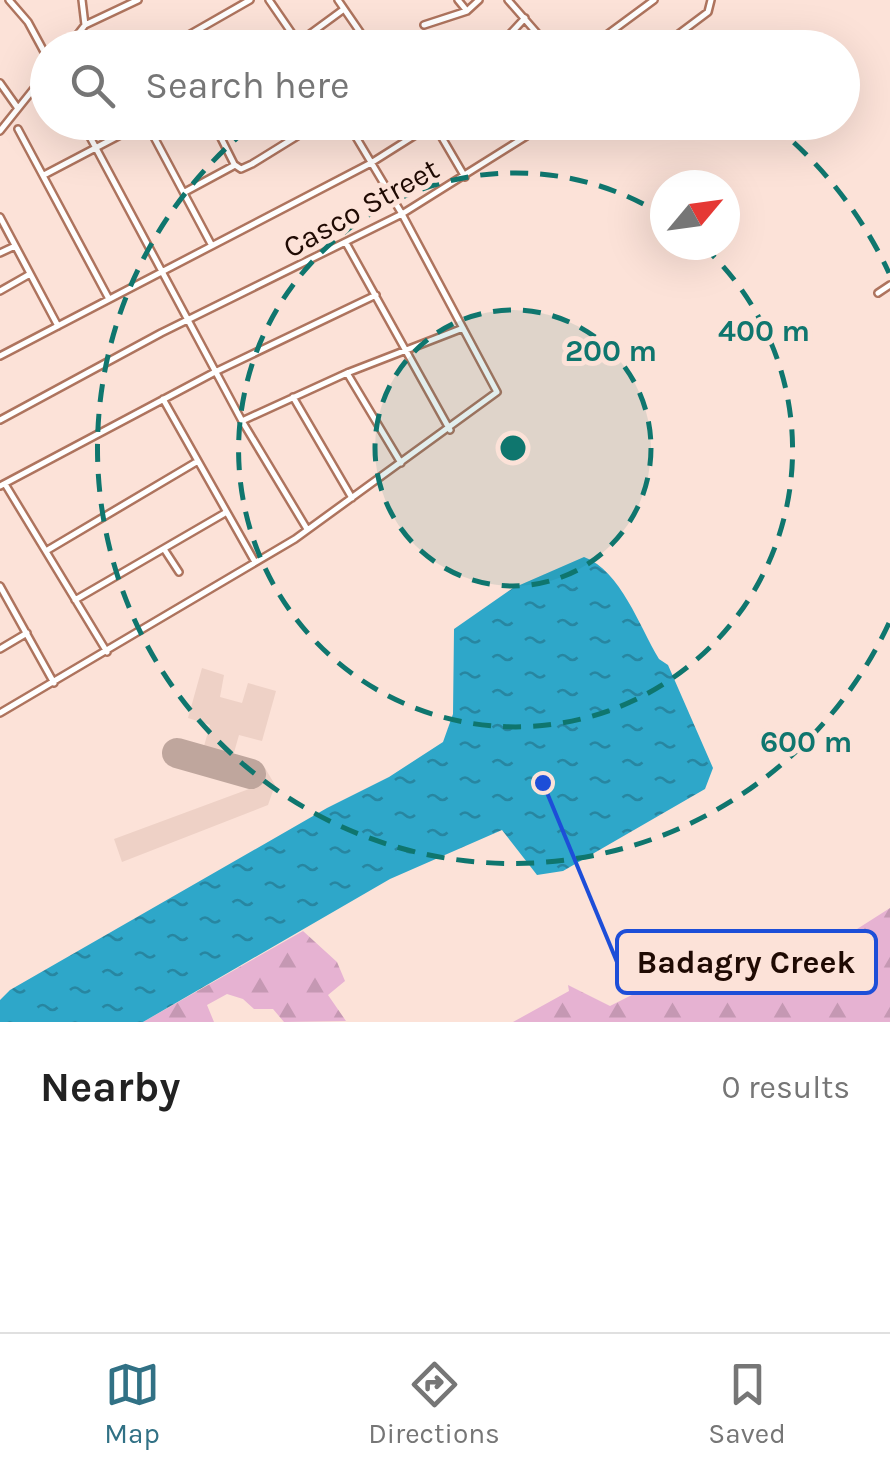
<!DOCTYPE html>
<style>
:root{--surface:#fff;--page:#f6f6f6;--text:#222;--muted:#767676;--line:#e0e0e0;--accent:#317185}
body{margin:0;font-family:Karla,sans-serif;background:var(--page);color:var(--text)}
.compass{position:absolute;left:650px;top:170px;width:90px;height:90px;border-radius:50%;background:var(--surface);box-shadow:0 10px 40px #0002;rotate:61deg}
.list{margin:0;padding:0;list-style:none}
h2{display:flex;justify-content:space-between;align-items:center;height:130px;margin:0;padding:0 40px;font-size:42px}
h2 small{font-size:32px;font-weight:400;color:var(--muted)}
.icon{flex:none;width:55px;height:55px;fill:none;stroke:currentColor;stroke-width:2;stroke-linecap:round;stroke-linejoin:round}
.map{position:relative;flex:none;width:890px;height:1022px;overflow:hidden}
.search{position:absolute;background:var(--surface);box-shadow:0 10px 40px #0002;left:30px;right:30px;top:30px;height:110px;display:flex;align-items:center;gap:25px;box-sizing:border-box;padding:0 35px;border-radius:55px;color:var(--muted);font-size:38px}
.sheet{height:310px;background:var(--surface)}
nav{display:flex;justify-content:space-around;align-items:center;box-sizing:border-box;height:140px;border-top:2px solid var(--line);background:var(--surface);font-size:28px;color:var(--muted)}
nav a{display:grid;justify-items:center;gap:5px}
nav .on{color:var(--accent)}
.map>svg:first-child{display:block}
.built{fill:#eed1c6}
.forest{fill:url(#forest-firs)}
.water{fill:url(#water-ripples)}
.lines{fill:none;stroke-linecap:round;stroke-linejoin:round}
.runway{stroke:#bfa69d;stroke-width:30}
.street-casing{stroke:#ae745e;stroke-width:10}
.street{stroke:#fff;stroke-width:5}
.ring{fill:none;stroke:#0f766e;stroke-width:5;stroke-dasharray:18 12}
.labels{text-anchor:middle;stroke-width:10;stroke-linejoin:round;paint-order:stroke}
.street-label{font-size:30px;fill:#1f0a03;stroke:#fce2d8}
.centre{fill:#0f766e;stroke:#fce2d8;stroke-width:5}
.ring-label{font-size:30px;text-anchor:middle;font-weight:bold;fill:#0f766e;stroke:#fce2d8;stroke-width:10;stroke-linejoin:round;paint-order:stroke}
.leader{fill:none;stroke:#1d4ed8;stroke-width:4}
.callout-dot{fill:#1d4ed8;stroke:#fce2d8;stroke-width:4}
.callout{fill:#fce2d8;stroke:#1d4ed8;stroke-width:4}
.callout-label{font-size:32px;text-anchor:middle;font-weight:bold;fill:#1f0a03}
</style>
<div class="map">
<svg width="890" height="1022" viewBox="0 0 890 1022">
<defs>
<pattern id="forest-firs" width="22" height="20" patternUnits="userSpaceOnUse" patternTransform="scale(2.5)"><rect width="22" height="20" fill="#e6b2d2"/><path d="M5 1l3.5 6h-7zM16 11l3.5 6h-7z" fill="#c598b3"/></pattern>
<pattern id="water-ripples" width="26" height="14" patternUnits="userSpaceOnUse" patternTransform="scale(2.5)"><rect width="26" height="14" fill="#2ea7c9"/><path d="M2 4q2-2 4 0t4 0M15 11q2-2 4 0t4 0" fill="none" stroke="#2786a1"/></pattern>
</defs>
<rect width="100%" height="100%" fill="#fce2d8"/>
<path class="built" d="M202,668L224,675L220,697L242,703L248,683L276,691L262,741L239,735L233,756L254,763L248,785L174,764L181,741L204,746L210,725L188,718Z
M256,765L265,768L275,785L268,805L122,862L114,839L249,789Z"/>
<path class="forest" d="M890,908V1022H513L569,991L568,985L610,1006L729,946C742,971 753,985 782,993L795,982L792,972L799,966Z
M303,931L337,962L345,981L328,995L346,1021L284,1022L273,1009H254L243,999L227,994L207,1005L214,1022H143Z"/>
<path class="water" d="M584,557C621,571 639,626 659,659L668,665L713,768L705,789L563,871L537,875L502,830L390,879L143,1022H0V1000L10,990L327,808L389,777L443,742L453,714L454,629L513,588Z"/>
<g class="lines">
<path class="runway" d="M177,753L251,774"/>
<g class="street-casing">
<path id="street" d="M9,0L28,22L48,59
M269,0L302,48
M338,0L371,48
M458,0L467,11
M508,0L550,48
M85,25L138,0
M424,25L467,11L479,0
M299,42L344,9
M67,48L85,25L82,0
M166,48L250,0
M497,48L525,18
M589,48L654,0
M660,48L708,12L711,0
M0,83L17,107
M82,122L242,421L307,529
M146,122L211,244
M213,122L234,164
M434,124L465,177
M18,129L109,299
M0,131L48,71
M44,175L145,122
M185,192L235,165L241,169L252,164L320,122
M0,217L58,326
M346,243L450,430
M0,253L15,246
M0,291L30,274
M878,293L890,285
M0,356L371,163L436,122
M347,373L401,463
M293,397L352,498
M163,399L255,562
M0,420L161,333L402,214L549,122
M242,421L347,373L463,328
M5,484L107,652
M0,486L215,372L376,295
M164,549L179,572
M46,551L198,461
M0,586L54,683
M75,600L225,513
M0,649L27,633
M0,713L295,539L497,392L402,214L347,122"/>
</g>
<use href="#street" class="street"/>
</g>
<circle cx="513" cy="448" r="138" fill="#0f766e" fill-opacity=".12"/>
<g class="ring">
<circle cx="513" cy="448" r="138"/>
<path d="M702 245A277 277 0 1 1 664 216"/>
<path d="M889 623A415 415 0 1 1 255 123M406 47A415 415 0 0 1 620 47M771 123A415 415 0 0 1 889 273"/>
</g>
<g class="labels">
<g class="street-label">
<text transform="translate(361 208) rotate(-29)" y="10">Casco Street</text>
</g>
</g>
<circle cx="513" cy="448" r="15" class="centre"/>
<g class="ring-label">
<text x="764" y="341">400 m</text>
<text x="611" y="361">200 m</text>
<text x="806" y="752">600 m</text>
</g>
<path class="leader" d="M543 783L617 962"/>
<circle class="callout-dot" cx="543" cy="783" r="10"/>
<rect class="callout" x="617" y="931" width="259" height="62" rx="10"/>
<g class="callout-label">
<text x="746" y="973">Badagry Creek</text>
</g>
</svg>
<svg class="compass" viewBox="-18 -18 36 36"><path d="M0-13l5 13h-10z" fill="#e53935"/><path d="M0 13l5-13h-10z" fill="#767676"/></svg>
<div class="search"><svg class="icon" aria-label="search" viewBox="0 0 24 24"><circle cx="10" cy="10" r="6"/><path d="M15 15l6 6"/></svg>Search here</div>
</div>
<section class="sheet">
<h2>Nearby<small>0 results</small></h2>
<ul class="list">
</ul>
</section>
<nav>
<a class="on"><svg class="icon" aria-label="map" viewBox="0 0 24 24"><path d="M3 6l6-2 6 2 6-2v14l-6 2-6-2-6 2zM9 4v14M15 6v14"/></svg>Map</a>
<a><svg class="icon" aria-label="directions" viewBox="0 0 24 24"><path d="M12 3l9 9-9 9-9-9zM9 14v-3h6M13 9l2 2-2 2"/></svg>Directions</a>
<a><svg class="icon" aria-label="saved" viewBox="0 0 24 24"><path d="M7 4h10v16l-5-4-5 4z"/></svg>Saved</a>
</nav>
